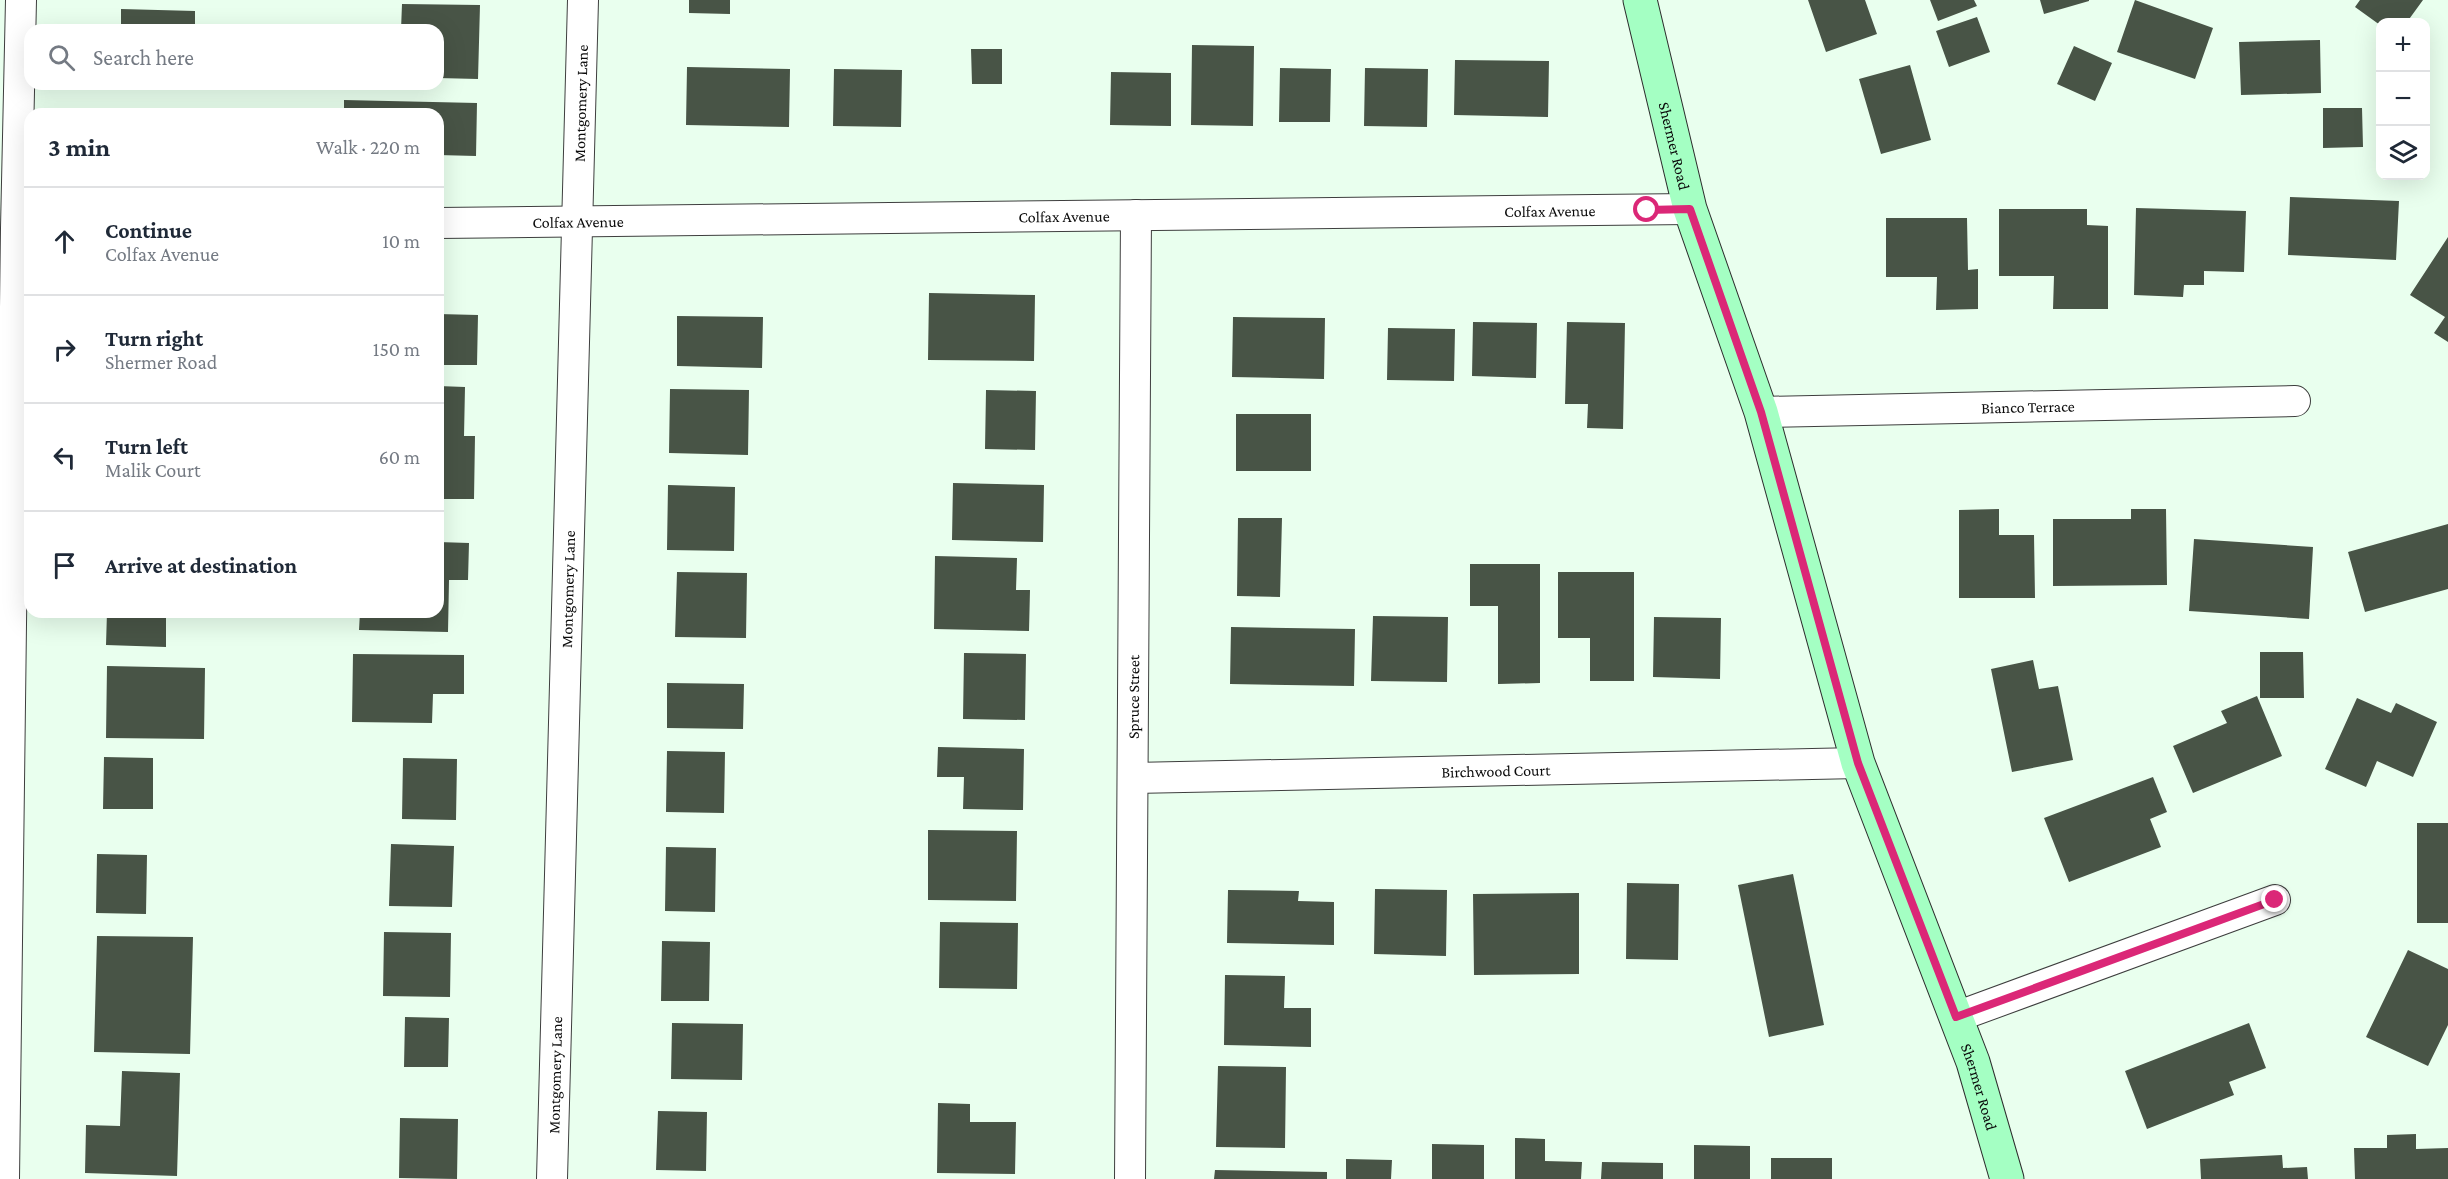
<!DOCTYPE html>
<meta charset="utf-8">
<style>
:root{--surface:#fff;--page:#f6f6f7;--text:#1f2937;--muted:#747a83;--line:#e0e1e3}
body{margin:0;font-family:"Crimson Pro",serif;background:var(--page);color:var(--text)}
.controls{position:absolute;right:18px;top:18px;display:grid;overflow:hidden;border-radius:12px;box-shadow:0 6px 24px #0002}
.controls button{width:54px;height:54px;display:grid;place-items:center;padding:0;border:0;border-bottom:2px solid var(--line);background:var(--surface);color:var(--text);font:30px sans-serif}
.stop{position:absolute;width:18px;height:18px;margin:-14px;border:4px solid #db2777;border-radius:50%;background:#fff}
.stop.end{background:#db2777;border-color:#fff;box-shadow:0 2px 6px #0008}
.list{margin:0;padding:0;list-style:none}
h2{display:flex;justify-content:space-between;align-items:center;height:78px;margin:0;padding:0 24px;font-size:26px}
h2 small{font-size:20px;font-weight:400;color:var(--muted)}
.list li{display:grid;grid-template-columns:39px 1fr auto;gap:18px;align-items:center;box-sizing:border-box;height:108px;padding:0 24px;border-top:2px solid var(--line)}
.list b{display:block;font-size:22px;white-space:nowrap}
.list p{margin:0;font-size:20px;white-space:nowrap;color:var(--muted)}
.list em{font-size:20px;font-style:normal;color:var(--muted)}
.icon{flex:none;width:33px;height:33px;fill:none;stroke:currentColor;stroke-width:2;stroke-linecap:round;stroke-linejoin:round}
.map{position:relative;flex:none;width:2448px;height:1179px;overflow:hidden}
.search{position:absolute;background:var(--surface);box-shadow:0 6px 24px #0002;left:24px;top:24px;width:420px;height:66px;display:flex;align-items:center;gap:15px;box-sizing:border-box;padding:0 21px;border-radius:18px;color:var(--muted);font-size:22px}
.panel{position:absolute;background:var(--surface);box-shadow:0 6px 24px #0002;left:24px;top:108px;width:420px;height:510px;border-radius:18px}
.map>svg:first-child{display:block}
.building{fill:#485446}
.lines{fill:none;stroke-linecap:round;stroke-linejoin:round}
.minor-casing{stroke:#3e3e3e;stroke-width:32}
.secondary-casing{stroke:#2d2d2d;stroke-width:35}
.minor{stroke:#fff;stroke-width:30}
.secondary{stroke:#a4ffc3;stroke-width:33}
.route{stroke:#db2777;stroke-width:8}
.labels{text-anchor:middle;stroke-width:6;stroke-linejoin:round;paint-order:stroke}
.street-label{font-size:16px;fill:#0b0b0b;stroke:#fff}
</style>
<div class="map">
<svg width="2448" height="1179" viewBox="0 0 2448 1179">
<rect width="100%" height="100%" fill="#e9ffee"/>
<path class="building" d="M689,0H730V14L689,13Z
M1808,0H1865L1877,34L1826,52Z
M1930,0H1974L1977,6L1938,21Z
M2040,0H2089V1L2044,14Z
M2135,0L2213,28L2195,79L2117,52Z
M2360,0H2423L2407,22H2380V25L2355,7Z
M402,4L480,5L478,79L438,78V30H401Z
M121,9L195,11V30H121Z
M1977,17L1990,52L1949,67L1936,31Z
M2320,40L2321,93L2241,95L2239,42Z
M1192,45L1254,46L1253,126L1191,125Z
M2074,46L2112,63L2095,101L2057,84Z
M971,49H1002V84H972Z
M1455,60L1549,61L1548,117L1454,115Z
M1910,65L1931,140L1881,154L1859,79Z
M687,67L790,69L789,127L686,125Z
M1280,68L1331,69L1330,122H1279Z
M1365,68L1428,69L1427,127L1364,126Z
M834,69L902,70L901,127L833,126Z
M1111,72L1171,73V126L1110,125Z
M344,100L477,103L476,156L438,155V114H344Z
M2323,108H2362L2363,147L2323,148Z
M2290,197L2399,201L2396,260L2288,255Z
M2136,208L2246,211L2244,272L2204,271V285H2184L2183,297L2134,295Z
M1999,209H2087V225L2108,226V309H2053L2054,276H1999Z
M1886,218H1967L1968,270L1978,269V309L1936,310L1937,277H1886Z
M2448,237V342L2434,333L2445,317L2410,295Z
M929,293L1035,295L1034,361L928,360Z
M438,314L478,315L477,365H438Z
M677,316L763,317L762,368L677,366Z
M1233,317L1325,318L1324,379L1232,377Z
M1473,322L1537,323L1536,378L1472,376Z
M1567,322L1625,323L1623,429L1587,428L1588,404H1565Z
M1388,328L1455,329L1454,381L1387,380Z
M438,386L465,387L464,436H475L474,499H438Z
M670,389L749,390L748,455L669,453Z
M986,390L1036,391L1035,450L985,449Z
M1236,414H1311V471H1236Z
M953,483L1044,485L1043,542L952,540Z
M668,485L735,487L734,551L667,550Z
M1999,509V535H2034L2035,598H1959V510Z
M2131,509H2166L2167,585L2053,586V519H2131Z
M1238,518H1282L1280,597L1237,596Z
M2448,524V589L2365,612L2348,552Z
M2194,539L2313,547L2309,619L2189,611Z
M438,542L469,543L468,580H449L448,632L359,630L360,612H438Z
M935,556L1017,558L1016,590H1030L1029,631L934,629Z
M1470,564H1540V683L1498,684V606H1470Z
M677,572L747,573L746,638L675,637Z
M1558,572H1634V681H1590V638H1558Z
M107,612H166V647L106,645Z
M1373,616L1448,617L1447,682L1371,681Z
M1654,617L1721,618L1720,679L1653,677Z
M1231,627L1355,629L1354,686L1230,684Z
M2260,652H2303L2304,698H2260Z
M964,653L1026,654L1025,720L963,719Z
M353,654L464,655V694H433L432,723L352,722Z
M2033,660L2039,689L2058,686L2073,760L2012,772L1991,669Z
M107,666L205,668L204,739L106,738Z
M667,683L744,684L743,729L667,728Z
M2257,696L2282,756L2193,793L2173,746L2227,723L2221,711Z
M2357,698L2391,713L2396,703L2437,722L2413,777L2377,761L2366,787L2325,769Z
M938,747L1024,749L1023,810L963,809L964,777H937Z
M667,751L725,752L724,813L666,812Z
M104,757L153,758V809H103Z
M403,758L457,759L456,820L402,819Z
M2153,777L2167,812L2150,819L2161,847L2069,882L2044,818Z
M2417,823H2448V923H2417Z
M928,830L1017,831L1016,901L928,900Z
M391,844L454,846L452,907L389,906Z
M666,847L716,848L715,912L665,911Z
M97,854L147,855L146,914L96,913Z
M1793,874L1824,1025L1769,1037L1738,885Z
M1627,883L1679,884L1678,960L1626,959Z
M1375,889L1447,890L1446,956L1374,954Z
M1228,890L1299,891L1298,901L1334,902V945L1227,943Z
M1579,893V974L1474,975L1473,894Z
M940,922L1018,923L1017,989L939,988Z
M384,932L451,933L450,997L383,996Z
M97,936L193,937L190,1054L94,1052Z
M662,941L710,942L709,1001H661Z
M2408,950L2448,969V1025L2428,1066L2366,1037Z
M1225,975L1285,976L1284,1008H1311V1047L1224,1045Z
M405,1017L449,1018L448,1067H404Z
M672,1023L743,1024L742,1080L671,1079Z
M2249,1023L2266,1068L2229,1082L2234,1095L2147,1129L2125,1071Z
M1218,1066L1286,1067L1285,1148L1216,1147Z
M122,1071L180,1073L177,1176L85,1173L86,1125L120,1126Z
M938,1103L970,1104V1122H1016L1015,1174L937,1173Z
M658,1111L707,1112L706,1171L656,1170Z
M400,1118L458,1119L457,1179L399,1178Z
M2416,1134V1149L2448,1148V1179H2355L2354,1148H2387V1135Z
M1515,1138L1545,1139V1161L1582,1162L1581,1179H1515Z
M1432,1144L1484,1145V1179H1432Z
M1694,1145L1750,1146V1179H1694Z
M2282,1155L2283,1168L2307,1167L2308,1179H2201L2200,1159Z
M1771,1158H1832V1179H1771Z
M1346,1159L1392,1160L1391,1179H1346Z
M1602,1162L1663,1163V1179H1601Z
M1215,1170L1327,1172V1179H1214Z"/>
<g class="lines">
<g class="minor-casing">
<g id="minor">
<path id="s1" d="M438,223L1690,209"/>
<path id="s2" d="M1761,412L2295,401"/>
<path id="s3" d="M1133,778L1858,763"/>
<path d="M1956,1017L2275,900"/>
<path d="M4,1179L16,228L21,0"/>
<path id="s4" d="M552,1179L583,0"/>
<path id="s5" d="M1130,1179L1136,215"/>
</g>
</g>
<g class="secondary-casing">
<g id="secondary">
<path id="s6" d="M1640,0L1690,209L1761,412L1858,763L1973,1062L2007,1179"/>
</g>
</g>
<use href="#minor" class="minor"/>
<use href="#secondary" class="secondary"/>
</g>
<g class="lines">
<path class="route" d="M1647,210L1690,209L1761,412L1858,763L1956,1017L2275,900"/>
</g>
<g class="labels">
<g class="street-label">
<text dy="6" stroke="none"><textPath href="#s4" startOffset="1076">Montgomery Lane</textPath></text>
<text dy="6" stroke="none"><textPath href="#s6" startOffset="150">Shermer Road</textPath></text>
<text dy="6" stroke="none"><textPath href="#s1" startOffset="1112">Colfax Avenue</textPath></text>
<text dy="6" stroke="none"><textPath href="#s1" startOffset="626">Colfax Avenue</textPath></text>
<text dy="6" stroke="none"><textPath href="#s1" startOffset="140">Colfax Avenue</textPath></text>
<text dy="6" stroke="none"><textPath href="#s2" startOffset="267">Bianco Terrace</textPath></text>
<text dy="6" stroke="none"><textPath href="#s4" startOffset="590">Montgomery Lane</textPath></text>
<text dy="6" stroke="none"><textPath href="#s5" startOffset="482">Spruce Street</textPath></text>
<text dy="6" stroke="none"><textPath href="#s3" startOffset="363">Birchwood Court</textPath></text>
<text dy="6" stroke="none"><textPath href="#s4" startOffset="104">Montgomery Lane</textPath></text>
<text dy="6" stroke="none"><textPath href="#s6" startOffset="1140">Shermer Road</textPath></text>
</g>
</g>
</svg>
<div class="controls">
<button>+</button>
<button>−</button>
<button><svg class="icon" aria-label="layers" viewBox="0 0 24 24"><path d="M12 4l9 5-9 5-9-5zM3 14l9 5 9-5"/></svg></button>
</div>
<div class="stop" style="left:1647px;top:210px"></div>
<div class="stop end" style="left:2275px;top:900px"></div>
<div class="search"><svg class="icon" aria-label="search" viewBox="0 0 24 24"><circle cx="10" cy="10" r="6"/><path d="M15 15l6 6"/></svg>Search here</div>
<section class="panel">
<h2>3 min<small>Walk · 220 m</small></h2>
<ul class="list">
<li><svg class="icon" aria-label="ahead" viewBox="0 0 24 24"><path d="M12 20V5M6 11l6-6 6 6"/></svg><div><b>Continue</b><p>Colfax Avenue</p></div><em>10 m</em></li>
<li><svg class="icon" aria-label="right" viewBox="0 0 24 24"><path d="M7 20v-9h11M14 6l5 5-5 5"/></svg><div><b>Turn right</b><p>Shermer Road</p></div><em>150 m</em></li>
<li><svg class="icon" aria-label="left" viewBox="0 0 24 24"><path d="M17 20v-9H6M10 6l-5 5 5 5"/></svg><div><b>Turn left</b><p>Malik Court</p></div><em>60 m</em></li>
<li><svg class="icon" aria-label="arrive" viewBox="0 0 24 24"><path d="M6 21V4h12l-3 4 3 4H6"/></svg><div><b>Arrive at destination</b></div></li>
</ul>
</section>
</div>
